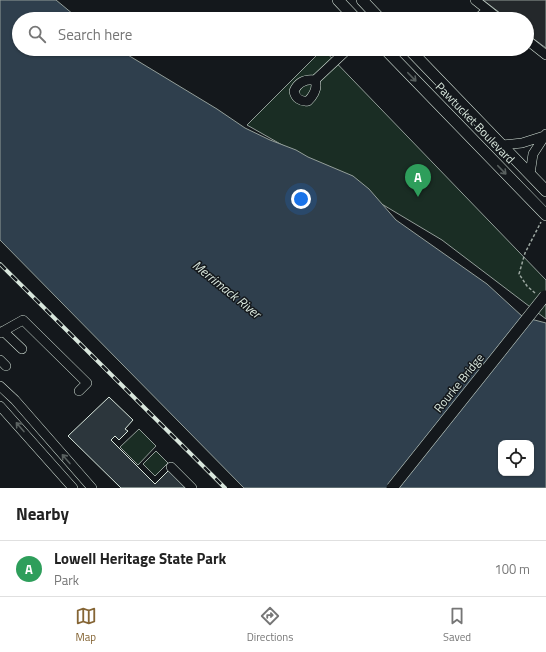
<!DOCTYPE html>
<style>
:root{--surface:#fff;--page:#f2f2f2;--text:#222;--muted:#767676;--line:#e0e0e0;--accent:#856535}
body{margin:0;font-family:"Titillium Web",sans-serif;background:var(--page);color:var(--text)}
.controls{position:absolute;right:12px;bottom:12px;display:grid;overflow:hidden;border-radius:8px;box-shadow:0 1px 3px #0004}
.controls button{width:36px;height:36px;display:grid;place-items:center;padding:0;border:0;border-bottom:1px solid var(--line);background:var(--surface);color:var(--text);font:20px sans-serif}
.you{position:absolute;left:301px;top:199px;width:14px;height:14px;margin:-10px;border:3px solid #fff;border-radius:50%;background:#1a73e8;box-shadow:0 0 0 6px #1a73e833}
.badge{display:grid;place-items:center;width:26px;height:26px;border-radius:50%;background:var(--accent);color:#fff;font-size:13px;font-weight:700}
.pin{position:absolute;translate:-50% -33px;filter:drop-shadow(0 1px 2px #0008)}
.pin::after{content:'';position:absolute;top:21px;width:14px;height:12px;background:inherit;clip-path:polygon(0 0,100% 0,50% 100%)}
.list{margin:0;padding:0;list-style:none}
h2{display:flex;justify-content:space-between;align-items:center;height:52px;margin:0;padding:0 16px;font-size:17px}
h2 small{font-size:13px;font-weight:400;color:var(--muted)}
.list li{display:grid;grid-template-columns:26px 1fr auto;gap:12px;align-items:center;box-sizing:border-box;height:56px;padding:0 16px;border-top:1px solid var(--line)}
.list b{display:block;font-size:15px;white-space:nowrap}
.list p{margin:0;font-size:13px;white-space:nowrap;color:var(--muted)}
.list em{font-size:13px;font-style:normal;color:var(--muted)}
.icon{flex:none;width:22px;height:22px;fill:none;stroke:currentColor;stroke-width:2;stroke-linecap:round;stroke-linejoin:round}
.map{position:relative;flex:none;width:546px;height:488px;overflow:hidden}
.search{position:absolute;background:var(--surface);box-shadow:0 1px 3px #0004;left:12px;right:12px;top:12px;height:44px;display:flex;align-items:center;gap:10px;box-sizing:border-box;padding:0 14px;border-radius:22px;color:var(--muted);font-size:15px}
.sheet{height:108px;background:var(--surface)}
nav{display:flex;justify-content:space-around;align-items:center;box-sizing:border-box;height:56px;border-top:1px solid var(--line);background:var(--surface);font-size:11px;color:var(--muted)}
nav a{display:grid;justify-items:center;gap:2px}
nav .on{color:var(--accent)}
.map>svg:first-child{display:block}
.green{fill:#1a2d24;stroke:#939e99}
.parking{fill:#24282b;stroke:#939e99}
.water{fill:#2f3f4d;stroke:#939e99;fill-rule:evenodd}
.building{fill:#2c363c;stroke:#d8e6dc}
.lines{fill:none;stroke-linecap:round;stroke-linejoin:round}
.minor-casing{stroke:#d8e6dc;stroke-width:10}
.major-casing{stroke:#d8e6dc;stroke-width:12}
.path{stroke:#9da8a2;stroke-width:1.5;stroke-dasharray:3 2;stroke-linecap:butt}
.minor{stroke:#14181c;stroke-width:9}
.major{stroke:#14181c;stroke-width:11}
.rail-casing{stroke:#d8e6dc;stroke-width:4}
.rail{stroke:#14181c;stroke-width:2.5;stroke-dasharray:8;stroke-linecap:butt}
.major-bridge-casing{stroke:#d8e6dc;stroke-width:12;stroke-linecap:butt}
.major-bridge{stroke:#14181c;stroke-width:11}
.oneway{stroke:#59605f}
.labels{text-anchor:middle;stroke-width:3;stroke-linejoin:round;paint-order:stroke}
.street-label{font-size:12px;fill:#d8e6dc;stroke:#14181c}
.water-label{font-size:13px;font-style:italic;fill:#d8e6dc;stroke:#14181c}
</style>
<div class="map">
<svg width="546" height="488" viewBox="0 0 546 488">
<rect width="100%" height="100%" fill="#14181c"/>
<path class="green" d="M323,49L546,280V319L442,240L298,154L247,125Z
M139,429L156,446L138,465L120,447Z
M156,451L168,463L155,476L143,464Z"/>
<path class="parking" d="M483,0H546V48L527,34V19H508Z"/>
<path class="water" d="M0,0H56L79,19H19V49H118L217,109L245,128L270,140L296,150L308,157L353,176L369,189L396,220L487,284L523,317L546,323V488H244L0,240ZM501,443H531V473H501Z"/>
<path class="building" d="M109,397L133,420L125,429L128,431L119,440L115,436L111,440L155,484L169,470L187,488H121L68,436Z"/>
<g class="lines">
<g class="minor-casing">
<path id="minor" d="M475,0L499,19
M477,19L487,10
M527,40L546,55
M411,50L430,49
M315,80C318,88 314,95 308,101C301,102 295,98 294,91C298,82 306,79 315,80L348,49
M502,145L522,143L544,136
M530,174L533,154L546,134
M3,331L22,349
M0,333L23,320L87,383L79,391
M0,360L6,366
M0,386L15,400L92,488
M0,406L73,488
M171,467L192,488"/>
</g>
<g class="major-casing">
<path id="major" d="M338,0L356,19
M362,0L380,19
M385,49L546,215
M409,49L546,191"/>
</g>
<path class="path" d="M535,293L527,286L519,274L525,253L541,222"/>
<use href="#minor" class="minor"/>
<use href="#major" class="major"/>
<g class="rail-casing">
<path id="rail" d="M0,264L225,488"/>
</g>
<use href="#rail" class="rail"/>
<g class="major-bridge-casing">
<path id="major-bridge" d="M392,488L545,296"/>
</g>
<use href="#major-bridge" class="major-bridge"/>
</g>
<defs><path id="oneway-shaft" d="M-6 0H5M1.5-3L5.5 0L1.5 3" fill="none" stroke-width="1.6" stroke-linecap="round" stroke-linejoin="round"/></defs>
<g class="oneway">
<use href="#oneway-shaft" transform="translate(412 77) rotate(46)"/>
<use href="#oneway-shaft" transform="translate(502 170) rotate(46)"/>
<use href="#oneway-shaft" transform="translate(20 427) rotate(-131)"/>
<use href="#oneway-shaft" transform="translate(66 459) rotate(-131)"/>
</g>
<g class="labels">
<g class="street-label">
<text transform="translate(475 123) rotate(46)" y="4">Pawtucket Boulevard</text>
<text transform="translate(459 383) rotate(-51)" y="4">Rourke Bridge</text>
</g>
<g class="water-label">
<text transform="translate(227 289) rotate(39)" y="5">Merrimack River</text>
</g>
</g>
</svg>
<div class="controls">
<button><svg class="icon" aria-label="locate" viewBox="0 0 24 24"><circle cx="12" cy="12" r="6"/><path d="M12 2v4M12 18v4M2 12h4M18 12h4"/></svg></button>
</div>
<div class="you"></div>
<div class="pin badge" style="left:418px;top:197px;background:#2e9e5b">A</div>
<div class="search"><svg class="icon" aria-label="search" viewBox="0 0 24 24"><circle cx="10" cy="10" r="6"/><path d="M15 15l6 6"/></svg>Search here</div>
</div>
<section class="sheet">
<h2>Nearby<small></small></h2>
<ul class="list">
<li><span class="badge" style="background:#2e9e5b">A</span><div><b>Lowell Heritage State Park</b><p>Park</p></div><em>100 m</em></li>
</ul>
</section>
<nav>
<a class="on"><svg class="icon" aria-label="map" viewBox="0 0 24 24"><path d="M3 6l6-2 6 2 6-2v14l-6 2-6-2-6 2zM9 4v14M15 6v14"/></svg>Map</a>
<a><svg class="icon" aria-label="directions" viewBox="0 0 24 24"><path d="M12 3l9 9-9 9-9-9zM9 14v-3h6M13 9l2 2-2 2"/></svg>Directions</a>
<a><svg class="icon" aria-label="saved" viewBox="0 0 24 24"><path d="M7 4h10v16l-5-4-5 4z"/></svg>Saved</a>
</nav>
